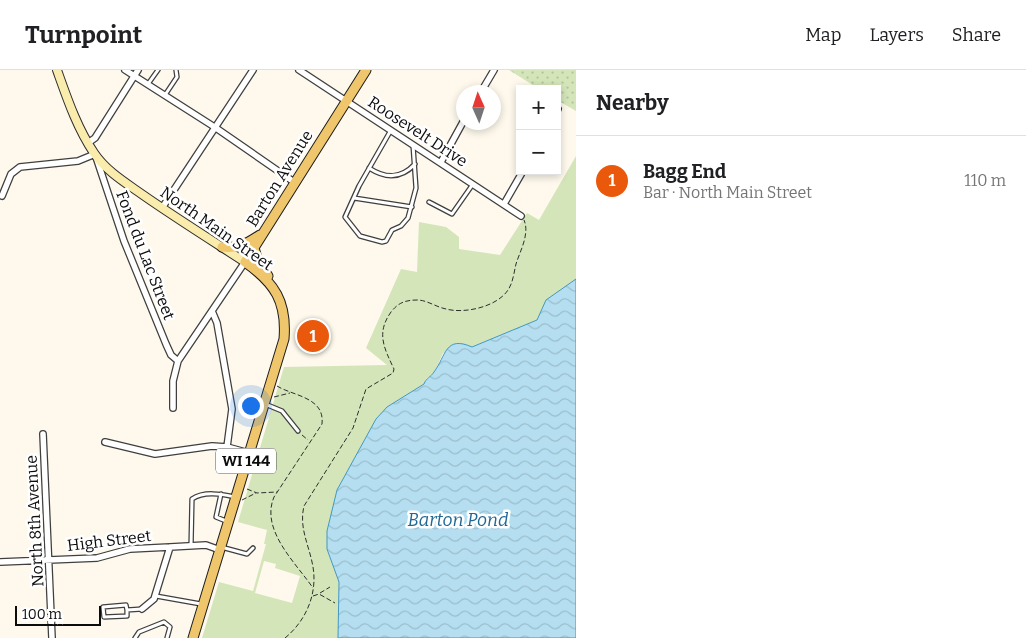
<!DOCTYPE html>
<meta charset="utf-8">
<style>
:root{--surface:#fff;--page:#f6f6f6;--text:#202124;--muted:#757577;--line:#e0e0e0;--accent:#ea580c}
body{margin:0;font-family:Bitter,serif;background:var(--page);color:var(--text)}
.controls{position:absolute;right:15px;top:15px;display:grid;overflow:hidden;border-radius:0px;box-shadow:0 2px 8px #0003}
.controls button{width:45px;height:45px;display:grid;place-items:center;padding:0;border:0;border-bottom:1px solid var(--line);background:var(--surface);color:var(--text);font:25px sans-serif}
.compass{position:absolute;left:456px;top:15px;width:45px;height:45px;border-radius:50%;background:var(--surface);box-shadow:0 2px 8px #0003;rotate:357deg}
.scale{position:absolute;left:15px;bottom:12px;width:86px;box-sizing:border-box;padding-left:5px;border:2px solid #0c0c0c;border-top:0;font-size:14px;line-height:18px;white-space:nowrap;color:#0c0c0c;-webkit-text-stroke:4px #fff;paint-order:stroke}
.you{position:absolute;left:250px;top:335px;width:18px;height:18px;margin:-12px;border:4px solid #fff;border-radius:50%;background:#1a73e8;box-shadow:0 0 0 8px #1a73e833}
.badge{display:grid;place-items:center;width:32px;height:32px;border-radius:50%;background:var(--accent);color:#fff;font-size:16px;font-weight:700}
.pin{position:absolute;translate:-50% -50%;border:2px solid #fff;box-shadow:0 1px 5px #0006}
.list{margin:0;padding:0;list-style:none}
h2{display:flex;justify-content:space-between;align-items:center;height:65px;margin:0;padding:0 20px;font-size:21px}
h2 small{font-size:16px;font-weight:400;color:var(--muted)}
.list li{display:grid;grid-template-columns:32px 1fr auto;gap:15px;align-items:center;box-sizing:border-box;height:90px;padding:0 20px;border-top:1px solid var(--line)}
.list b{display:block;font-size:19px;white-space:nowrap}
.list p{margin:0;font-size:16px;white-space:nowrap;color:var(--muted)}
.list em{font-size:16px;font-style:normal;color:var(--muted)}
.map{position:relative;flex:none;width:576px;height:568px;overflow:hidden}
header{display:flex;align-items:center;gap:30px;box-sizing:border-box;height:70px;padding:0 25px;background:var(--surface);border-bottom:1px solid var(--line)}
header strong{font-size:24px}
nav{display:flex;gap:28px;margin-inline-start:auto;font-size:18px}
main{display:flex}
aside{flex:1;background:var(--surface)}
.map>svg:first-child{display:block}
.grass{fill:url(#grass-dots)}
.park{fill:#d3e5b9;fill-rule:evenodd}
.water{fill:url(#water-waves);stroke:#4197c3}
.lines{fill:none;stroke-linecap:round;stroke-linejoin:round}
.service-casing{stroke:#3f3f3f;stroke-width:5.5}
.minor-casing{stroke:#3f3f3f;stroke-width:8}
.secondary-casing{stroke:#2e2e2e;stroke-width:10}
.primary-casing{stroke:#1d1d1d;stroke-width:11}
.path{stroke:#2e2e2e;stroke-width:1;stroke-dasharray:5 2.5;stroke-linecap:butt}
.service{stroke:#fff;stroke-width:3}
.minor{stroke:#fff;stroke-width:5.5}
.secondary{stroke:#f9ecac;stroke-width:8}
.primary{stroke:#efc66b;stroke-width:9}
.labels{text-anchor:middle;stroke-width:5;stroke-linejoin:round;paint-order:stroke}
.shield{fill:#fff;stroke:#555;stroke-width:1}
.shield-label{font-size:15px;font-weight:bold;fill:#0c0c0c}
.street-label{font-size:16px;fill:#0c0c0c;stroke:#fff}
.water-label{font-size:18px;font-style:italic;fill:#1f6894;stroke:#fff}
</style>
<header>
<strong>Turnpoint</strong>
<nav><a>Map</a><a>Layers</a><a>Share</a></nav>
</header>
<main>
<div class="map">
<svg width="576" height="568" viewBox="0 0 576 568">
<defs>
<pattern id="grass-dots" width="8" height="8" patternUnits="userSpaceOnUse" patternTransform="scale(1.25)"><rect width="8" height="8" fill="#d3e5b9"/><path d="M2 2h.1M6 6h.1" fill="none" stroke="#b4c39e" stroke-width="1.8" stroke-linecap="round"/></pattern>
<pattern id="water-waves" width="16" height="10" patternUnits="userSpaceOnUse" patternTransform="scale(1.25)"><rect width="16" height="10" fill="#b5dff1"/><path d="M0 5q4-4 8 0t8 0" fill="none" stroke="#9abecd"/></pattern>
</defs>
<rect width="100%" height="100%" fill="#fef9ec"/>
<path class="grass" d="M509,0H576V41L557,30V19H539Z"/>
<path class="park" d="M576,86V209L542,238L537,250L472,277L443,283L434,303L426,309L424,314L387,337L376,349L337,420L327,461V479L339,512L338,568H202L219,512L253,521L266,474H264L267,460L238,452L284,297L387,295L366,278L401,199L417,202L419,152L446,157L459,167V179L500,185L527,143L539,150ZM264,491L276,494L275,498L300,506L292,533L255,523Z"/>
<path class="water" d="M576,209V568H338L339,512L327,479V461L337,420L376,349L387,337L424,314C426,308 431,307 434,302C446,286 445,265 472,277L537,250L546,230Z"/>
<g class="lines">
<g class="service-casing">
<path id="service" d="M148,14L158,0
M165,25L177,7L176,0
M391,60L359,116L345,147L360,166L382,172L386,171L392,160L401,156L408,148L416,118L413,75
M369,98C386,109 401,109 415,94
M354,128L412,137
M429,132L452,144L473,114
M265,334L282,341L298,361
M221,424L216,447L226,451
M191,476L192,429C204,421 221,424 235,427
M221,477L247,484L253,478
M156,526L201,534
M127,540L126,535L103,537L104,547L127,546V540L142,539
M135,568L139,562L164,552L170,557L167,568"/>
</g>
<g class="minor-casing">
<path id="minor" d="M125,0L216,58L294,112
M299,0L521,146
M481,22L494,0
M557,41L558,39
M88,73L95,68L138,0
M441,92L463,52
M2,126L11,104L20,97L78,91L95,84L124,171L166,274L171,285L178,291
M504,134L523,101
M162,138L253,0
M212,241L217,253L232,339L227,377
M173,338V311L178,291L245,192
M43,364L52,568
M105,372L155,384L212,376L227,377L249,383
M0,492L97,488L130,479L170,477L206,475L220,480
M142,539L154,529L170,477"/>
</g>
<g class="secondary-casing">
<path id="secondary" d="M57,0C67,28 77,58 94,83C106,101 126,113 143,125C176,148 211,170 245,192"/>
</g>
<g class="primary-casing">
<path id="primary" d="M222,177C239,179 246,174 260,165
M254,178L258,191L268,206
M193,568L284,269C287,232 275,213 245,192L366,0"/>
</g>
<path class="path" d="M277,316C293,326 325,327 322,354L274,427C260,460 296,493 313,518
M274,327L290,323
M302,365L308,370
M247,419L257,423L277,422
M242,430L256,423
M320,523L330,517
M313,526L319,524L335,533
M285,568C307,550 319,521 312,492C308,473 299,457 304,436L353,358L366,319L393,303L394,299C384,278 376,263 391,242C398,233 405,230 417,230C427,230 436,237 446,239C464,244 497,237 508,220C513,213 514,202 516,194C520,181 530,164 524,150"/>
<use href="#service" class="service"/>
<use href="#minor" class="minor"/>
<use href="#secondary" class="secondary"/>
<use href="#primary" class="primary"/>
</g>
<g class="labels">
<rect class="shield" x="216" y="378.5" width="60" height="25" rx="4"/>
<g class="shield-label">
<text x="246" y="396">WI 144</text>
</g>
<g class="street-label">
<text transform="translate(418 61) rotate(33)" y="6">Roosevelt Drive</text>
<text transform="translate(279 108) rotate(-58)" y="6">Barton Avenue</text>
<text transform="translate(217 158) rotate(35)" y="6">North Main Street</text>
<text transform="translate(146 185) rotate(69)" y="6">Fond du Lac Street</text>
<text transform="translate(34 451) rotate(-93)" y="6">North 8th Avenue</text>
<text transform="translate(109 470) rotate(-7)" y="6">High Street</text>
</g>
<g class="water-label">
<text x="458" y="456">Barton Pond</text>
</g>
</g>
</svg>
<div class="controls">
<button>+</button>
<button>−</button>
</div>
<svg class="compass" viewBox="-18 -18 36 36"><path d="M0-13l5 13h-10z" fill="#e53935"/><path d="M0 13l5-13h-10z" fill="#757577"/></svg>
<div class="scale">100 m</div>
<div class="you"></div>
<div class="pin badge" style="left:313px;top:266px">1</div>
</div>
<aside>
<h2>Nearby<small></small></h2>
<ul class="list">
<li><span class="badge">1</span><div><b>Bagg End</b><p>Bar · North Main Street</p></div><em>110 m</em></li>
</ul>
</aside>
</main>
